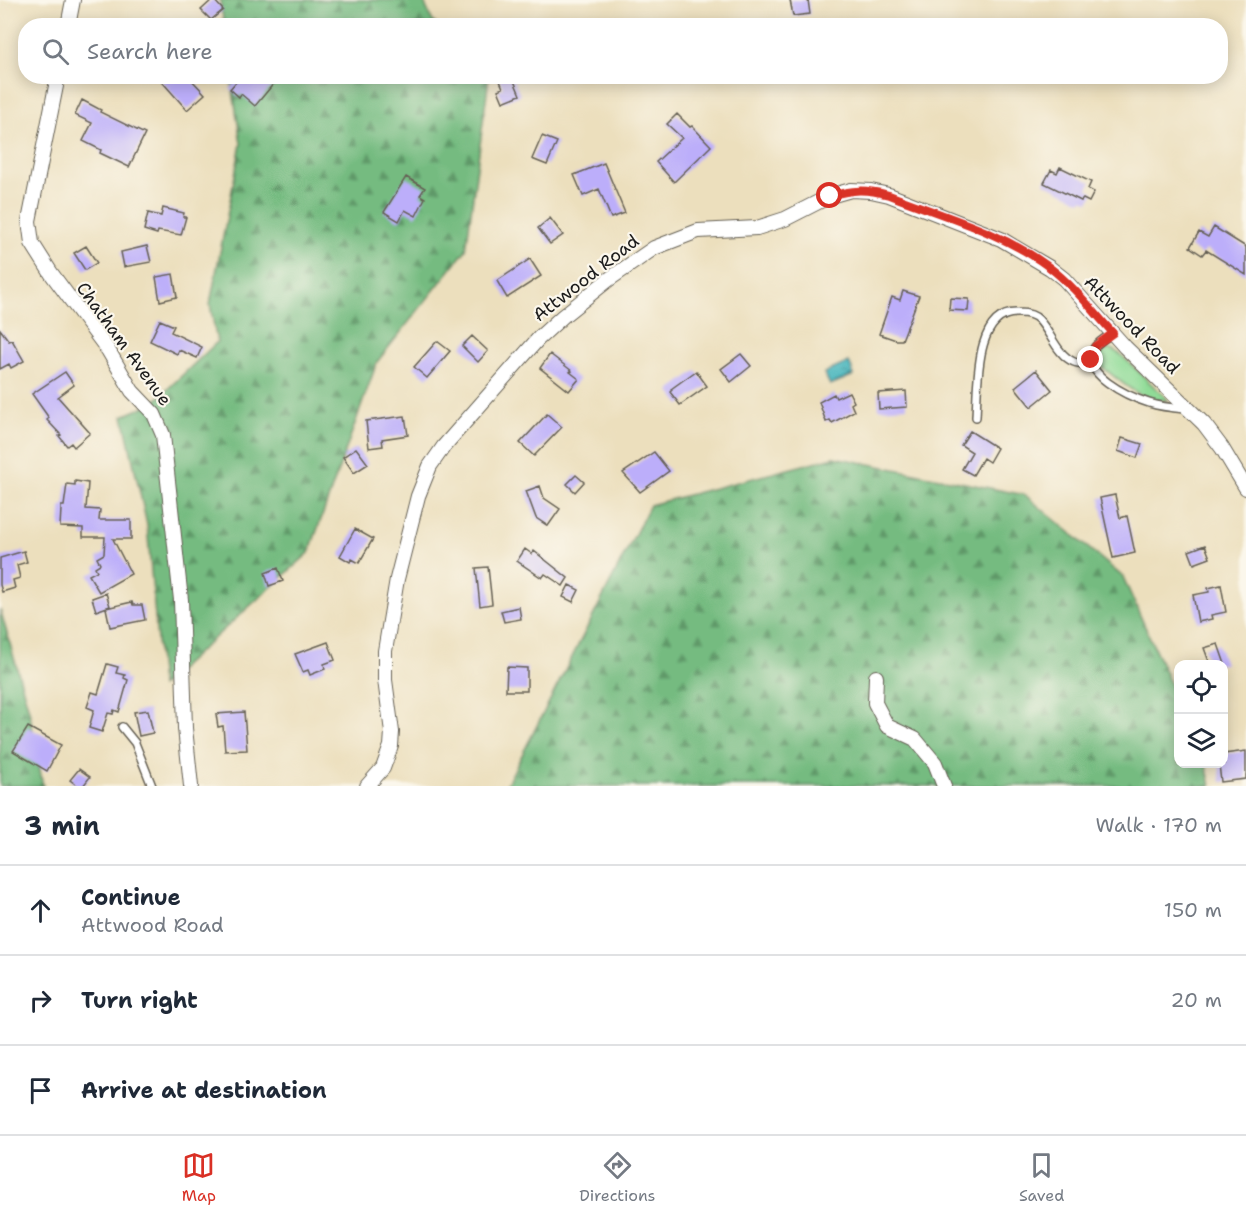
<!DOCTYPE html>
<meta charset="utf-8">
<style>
:root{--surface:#fff;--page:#f2f2f3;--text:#1f2937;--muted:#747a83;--line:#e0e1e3;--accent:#d93025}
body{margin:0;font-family:"Shantell Sans",sans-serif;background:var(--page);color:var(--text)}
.controls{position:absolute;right:18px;bottom:18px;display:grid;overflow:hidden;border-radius:12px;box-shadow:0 3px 15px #0003}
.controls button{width:54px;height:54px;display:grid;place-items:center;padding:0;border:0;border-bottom:2px solid var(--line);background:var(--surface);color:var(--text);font:30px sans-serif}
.stop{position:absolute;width:18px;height:18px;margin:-14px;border:4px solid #d93025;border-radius:50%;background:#fff}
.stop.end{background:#d93025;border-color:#fff;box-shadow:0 2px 6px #0008}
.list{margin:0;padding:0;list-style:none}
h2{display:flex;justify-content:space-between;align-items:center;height:78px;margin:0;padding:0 24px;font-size:26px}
h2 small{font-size:20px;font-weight:400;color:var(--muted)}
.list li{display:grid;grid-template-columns:39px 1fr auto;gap:18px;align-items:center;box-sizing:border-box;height:90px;padding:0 24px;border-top:2px solid var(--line)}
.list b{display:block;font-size:22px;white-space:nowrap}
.list p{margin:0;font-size:20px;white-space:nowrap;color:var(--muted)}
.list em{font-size:20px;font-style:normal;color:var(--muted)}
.icon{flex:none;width:33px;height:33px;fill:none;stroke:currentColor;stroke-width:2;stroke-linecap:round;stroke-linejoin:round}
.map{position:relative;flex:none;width:1246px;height:786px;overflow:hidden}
.search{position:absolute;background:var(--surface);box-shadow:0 3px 15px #0003;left:18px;right:18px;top:18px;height:66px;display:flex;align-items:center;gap:15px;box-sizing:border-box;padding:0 21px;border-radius:24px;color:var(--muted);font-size:22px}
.sheet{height:348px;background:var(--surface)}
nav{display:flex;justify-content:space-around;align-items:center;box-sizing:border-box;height:84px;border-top:2px solid var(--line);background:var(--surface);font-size:16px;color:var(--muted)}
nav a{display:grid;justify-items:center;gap:3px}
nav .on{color:var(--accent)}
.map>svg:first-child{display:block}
.green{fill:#90db97;stroke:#567c5a;stroke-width:1.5}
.forest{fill:url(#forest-firs);stroke:#486c4e;stroke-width:1.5}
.water{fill:url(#water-ripples);stroke:#31696c;stroke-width:1.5}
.building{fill:#bcaefa}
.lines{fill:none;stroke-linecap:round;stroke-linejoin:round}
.service-casing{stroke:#656054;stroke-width:10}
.minor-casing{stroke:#656054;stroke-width:16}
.service{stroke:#fff;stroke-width:7}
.minor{stroke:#fff;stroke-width:14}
.route{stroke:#d93025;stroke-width:8}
.labels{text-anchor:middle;stroke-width:4.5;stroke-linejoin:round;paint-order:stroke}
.street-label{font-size:18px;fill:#1c1c1c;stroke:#fbf7ec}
</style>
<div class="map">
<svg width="1246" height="786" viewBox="0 0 1246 786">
<defs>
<pattern id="forest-firs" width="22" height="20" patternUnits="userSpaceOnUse" patternTransform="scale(1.5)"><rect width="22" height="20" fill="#74bb80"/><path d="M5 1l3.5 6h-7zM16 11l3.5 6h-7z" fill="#5e9768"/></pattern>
<pattern id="water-ripples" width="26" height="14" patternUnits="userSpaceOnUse" patternTransform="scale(1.5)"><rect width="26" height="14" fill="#46b6bd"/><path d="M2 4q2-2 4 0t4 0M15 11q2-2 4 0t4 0" fill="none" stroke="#3a9399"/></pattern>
</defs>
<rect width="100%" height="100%" fill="#fbf7ec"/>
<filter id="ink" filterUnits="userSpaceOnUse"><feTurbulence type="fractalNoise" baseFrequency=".0167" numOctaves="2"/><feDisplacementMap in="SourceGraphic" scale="12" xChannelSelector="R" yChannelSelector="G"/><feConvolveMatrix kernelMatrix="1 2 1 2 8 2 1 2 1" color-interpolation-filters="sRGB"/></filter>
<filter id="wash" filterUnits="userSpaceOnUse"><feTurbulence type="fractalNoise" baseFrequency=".008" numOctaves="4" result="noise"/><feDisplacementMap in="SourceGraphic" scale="24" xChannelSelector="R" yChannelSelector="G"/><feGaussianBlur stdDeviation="1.35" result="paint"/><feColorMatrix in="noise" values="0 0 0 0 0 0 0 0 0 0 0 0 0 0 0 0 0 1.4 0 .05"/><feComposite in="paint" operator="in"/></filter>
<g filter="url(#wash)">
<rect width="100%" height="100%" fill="#ecdfbd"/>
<path class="green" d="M1111,349L1120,354L1168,400C1142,403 1120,381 1100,365V356L1104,350Z"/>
<path class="forest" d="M220,0H423L433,22L437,25H224Z
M231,77H489L466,250L377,362L309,553L161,686L147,525L123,416L153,403L217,342L210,304L241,144Z
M834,457L1025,495L1123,577L1178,701V764H1206L1211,786H506L650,505Z
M0,609L29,710L43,786H0Z"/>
<path class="water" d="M849,362L854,375L830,385L824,373Z"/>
<g id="blocks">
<path class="building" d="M212,0H214L223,10L211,20L201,10Z
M790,0H808L810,14L793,16Z
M157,76H188L205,94L187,110Z
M241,76H268L275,82L255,106L241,94L239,97L230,89Z
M498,76H512L520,95L503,102L498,90L503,88Z
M82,100L101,110L100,112L145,134L129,167L100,153L101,150L83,141L92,123L75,115Z
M677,114L690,127L692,126L711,146L674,182L656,162L682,138L667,124Z
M542,136L557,142L547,165L532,159Z
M604,163L625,213L611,218L599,189L583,196L574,175Z
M1060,167L1091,182L1088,189L1094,192L1089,202L1083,199L1081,201L1044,183L1051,170L1057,173Z
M406,177L425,188L420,195L425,198L416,216L405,210L399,221L384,212Z
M163,208L184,213L183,217H186L181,235L158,231L157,234L144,230L148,213L161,216Z
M550,218L563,235L550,244L538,228Z
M1214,227L1246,247V275L1206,250L1202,255L1190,247L1199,232L1208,237Z
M86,246L97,263L85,270L74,253Z
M147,246L151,262L124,267L121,252Z
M530,259L541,276L507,298L497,281Z
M173,274L177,297L160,301L156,277Z
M903,291L919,296L902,340H896L879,334L892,297L900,300Z
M950,298L969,299L968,311L949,310Z
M160,320L174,326L171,332L202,347L197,358L179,350L177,354L150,341Z
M0,329L9,341L12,340L24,361L11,368L9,364L0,369Z
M472,336L488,351L478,362L462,346Z
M437,341L450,351L427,378L414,367Z
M550,354L572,371L570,372L579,379L569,391L540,368Z
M741,354L751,366L731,382L721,369Z
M1036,370L1052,390L1031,407L1015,387Z
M696,371L707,386L680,405L670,392L672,390L671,389Z
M65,372L74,385L58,397L90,433L74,447L71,443L67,446L59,436L61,435L47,420L49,418L32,394Z
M906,391L907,407L879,409L878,393Z
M849,392L854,402L851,404L854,411L832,423L830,420L826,422L819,402L834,394L836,398Z
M547,414L562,427L534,456L520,443Z
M405,416L408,435L382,439L383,446L369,448L366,421Z
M970,431L997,448L989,462L983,458L973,475L962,469L972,452L961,445Z
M1122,438L1142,444L1137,458L1118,451Z
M356,448L368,464L354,473L343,457Z
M654,452L669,471L640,492L623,473Z
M576,475L584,482L575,492L567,484Z
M75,481L88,483L86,509L100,510L99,520H131V539H113L131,574L99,592L89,575L97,571L95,567L100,564L97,558L104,554L105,537H83V528L60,527L61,509V506H64L67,484L75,485Z
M540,486L544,498L560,509L548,526L536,518L526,491Z
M1115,495L1120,518L1127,516L1135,553L1113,558L1100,498Z
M355,529L373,539L359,563L352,559L350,562L340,556Z
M1205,545L1210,558L1194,564L1189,551Z
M525,549L532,554L534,551L568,578L563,586L545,574L542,578L517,561Z
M24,551L27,562L17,565L20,578L13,580L15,588L2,592L0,585V558Z
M488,567L492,604L480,606L476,568Z
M278,568L283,581L269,586L265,573Z
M569,585L579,590L573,602L563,597Z
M1221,585L1226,612L1211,615L1212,619L1198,622L1193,595L1209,592L1208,588Z
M106,593L110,606L96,611L92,598Z
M132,602L133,605H142L145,620L110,627L106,608Z
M519,607L521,619L504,622L501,611Z
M328,642L335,660L324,664L325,669L310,675L308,670L303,672L295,654Z
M1218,644L1225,664H1210L1204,648Z
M107,664L118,667L116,673L125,675L124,678L128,680L119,712L114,710L113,714L108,713L102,732L89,728L94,710L87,707L92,692L98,694Z
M507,667L527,668V691H506Z
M148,710L153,733L139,736L134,712Z
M244,712L247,750L225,751L223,726L218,727L216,714Z
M28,727L61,745L47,771L13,751Z
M1246,751V779L1221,782L1219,764H1224V754Z
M79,769L90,777L83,786H78L70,780Z"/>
</g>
</g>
<g filter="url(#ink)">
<use href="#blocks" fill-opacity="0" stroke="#656054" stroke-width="1.5"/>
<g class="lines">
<g class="service-casing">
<path id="service" d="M1113,333C1107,337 1099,341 1095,347C1076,373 1130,397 1149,403C1161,407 1173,408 1185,409
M976,417C978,386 974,311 1018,313C1026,313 1034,314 1039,320C1051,333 1057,355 1074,362C1079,364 1087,364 1092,365
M122,727L135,743L152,786"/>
</g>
<g class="minor-casing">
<path id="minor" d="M68,26L73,0
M58,76L29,221L32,243L51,273L108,350L132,391L154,414L163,435L181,600L185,728L191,786
M876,677L875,703L887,726L915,739L935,763L944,786
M367,786L383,768L391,746L392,732L385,680V651L397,579L418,496L430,466L444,446L539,338L563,316L608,280L654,248L698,231L757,228L785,219L830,196L851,190L871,191L889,195L1001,239L1050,268L1064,279L1125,347L1204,424L1222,448L1246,488"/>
</g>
<use href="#service" class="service"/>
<use href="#minor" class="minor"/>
</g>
</g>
<g class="lines" filter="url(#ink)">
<path class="route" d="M830,196C853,189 866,189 889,195C943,216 1002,232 1049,267C1073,285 1093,311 1113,333L1095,346L1091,360"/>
</g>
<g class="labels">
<g class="street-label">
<text transform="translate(586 278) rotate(-38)" y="6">Attwood Road</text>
<text transform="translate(1132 325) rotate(46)" y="6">Attwood Road</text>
<text transform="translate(124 344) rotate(54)" y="6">Chatham Avenue</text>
</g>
</g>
</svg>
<div class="controls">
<button><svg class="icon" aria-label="locate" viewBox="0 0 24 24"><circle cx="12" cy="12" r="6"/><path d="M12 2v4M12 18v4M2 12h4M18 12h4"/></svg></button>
<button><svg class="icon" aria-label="layers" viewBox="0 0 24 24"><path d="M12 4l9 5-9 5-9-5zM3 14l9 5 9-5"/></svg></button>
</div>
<div class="stop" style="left:830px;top:196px"></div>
<div class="stop end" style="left:1091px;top:360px"></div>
<div class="search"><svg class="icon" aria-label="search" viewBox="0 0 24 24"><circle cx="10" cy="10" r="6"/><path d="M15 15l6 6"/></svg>Search here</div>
</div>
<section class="sheet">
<h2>3 min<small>Walk · 170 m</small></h2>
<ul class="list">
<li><svg class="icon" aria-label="ahead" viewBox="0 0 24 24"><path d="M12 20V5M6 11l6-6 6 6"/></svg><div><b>Continue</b><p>Attwood Road</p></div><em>150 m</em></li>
<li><svg class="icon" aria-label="right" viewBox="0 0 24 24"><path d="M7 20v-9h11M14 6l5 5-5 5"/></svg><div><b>Turn right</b></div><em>20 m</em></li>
<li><svg class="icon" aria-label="arrive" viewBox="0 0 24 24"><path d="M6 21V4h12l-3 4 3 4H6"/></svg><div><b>Arrive at destination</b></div></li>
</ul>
</section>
<nav>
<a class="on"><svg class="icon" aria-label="map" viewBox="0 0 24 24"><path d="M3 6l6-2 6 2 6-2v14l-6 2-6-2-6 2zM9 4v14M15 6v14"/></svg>Map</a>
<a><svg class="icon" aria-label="directions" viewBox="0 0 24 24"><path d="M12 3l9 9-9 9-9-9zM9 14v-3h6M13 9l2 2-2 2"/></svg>Directions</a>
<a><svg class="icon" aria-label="saved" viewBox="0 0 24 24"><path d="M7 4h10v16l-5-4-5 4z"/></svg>Saved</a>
</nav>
